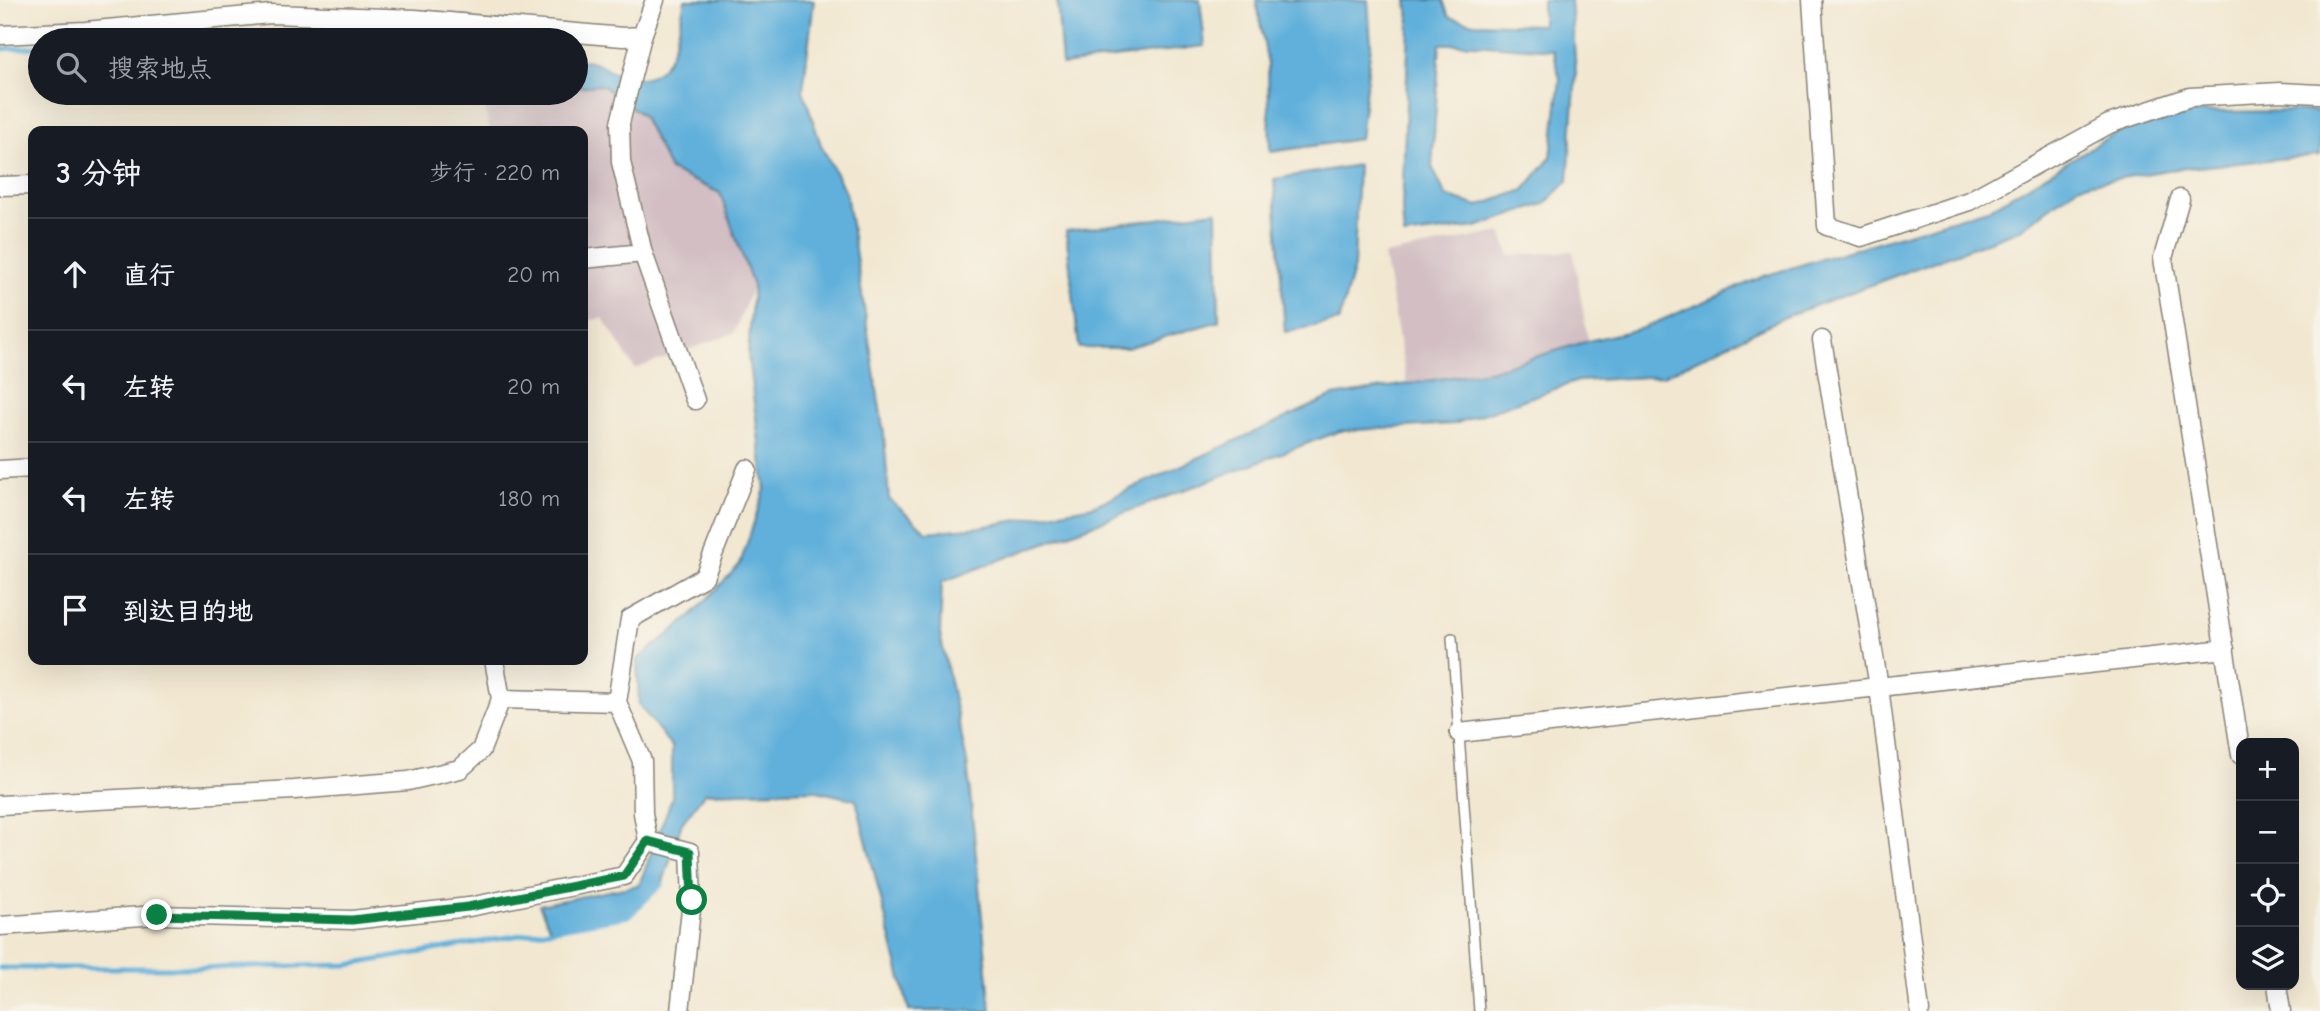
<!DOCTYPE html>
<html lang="zh">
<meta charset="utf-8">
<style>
:root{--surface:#171b24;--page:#20242c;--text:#f1f3f6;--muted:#9ea1a6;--line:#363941}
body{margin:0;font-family:"Comic Neue","LXGW WenKai TC",sans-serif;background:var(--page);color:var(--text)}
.controls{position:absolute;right:21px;bottom:21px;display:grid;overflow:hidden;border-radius:14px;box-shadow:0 7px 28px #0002}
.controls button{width:63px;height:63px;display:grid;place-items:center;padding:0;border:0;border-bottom:2px solid var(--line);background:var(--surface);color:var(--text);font:35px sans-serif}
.stop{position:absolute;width:21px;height:21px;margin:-16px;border:5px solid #0b8043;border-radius:50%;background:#fff}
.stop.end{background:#0b8043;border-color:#fff;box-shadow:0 2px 7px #0008}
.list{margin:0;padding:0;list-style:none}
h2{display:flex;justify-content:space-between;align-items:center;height:91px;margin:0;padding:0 28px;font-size:30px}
h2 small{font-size:23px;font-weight:400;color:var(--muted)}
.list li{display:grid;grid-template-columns:46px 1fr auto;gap:21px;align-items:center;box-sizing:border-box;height:112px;padding:0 28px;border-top:2px solid var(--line)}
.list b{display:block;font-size:26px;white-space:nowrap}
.list em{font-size:23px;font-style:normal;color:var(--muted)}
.icon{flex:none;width:38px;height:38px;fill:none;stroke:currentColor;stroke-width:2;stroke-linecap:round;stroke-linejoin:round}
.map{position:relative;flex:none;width:2320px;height:1011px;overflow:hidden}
.search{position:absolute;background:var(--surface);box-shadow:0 7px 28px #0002;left:28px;top:28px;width:560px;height:77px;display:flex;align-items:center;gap:18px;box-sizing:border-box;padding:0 24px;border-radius:38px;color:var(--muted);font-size:26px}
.panel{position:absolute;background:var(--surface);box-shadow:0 7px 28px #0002;left:28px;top:126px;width:560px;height:539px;border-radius:14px}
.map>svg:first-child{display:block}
.industrial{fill:#d2bec3}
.water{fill:#60b0db;stroke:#3e667c;stroke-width:2;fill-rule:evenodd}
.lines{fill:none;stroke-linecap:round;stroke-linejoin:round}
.stream{stroke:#60b0db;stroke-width:5}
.service-casing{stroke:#878277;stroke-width:12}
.minor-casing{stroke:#878277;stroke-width:21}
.service{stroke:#fff;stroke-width:9}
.minor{stroke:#fff;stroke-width:18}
.route{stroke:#0b8043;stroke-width:9}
</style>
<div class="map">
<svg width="2320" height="1011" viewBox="0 0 2320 1011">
<rect width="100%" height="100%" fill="#f7f3e8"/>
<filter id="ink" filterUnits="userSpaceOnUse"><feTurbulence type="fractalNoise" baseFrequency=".0143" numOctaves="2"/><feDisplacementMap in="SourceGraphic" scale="14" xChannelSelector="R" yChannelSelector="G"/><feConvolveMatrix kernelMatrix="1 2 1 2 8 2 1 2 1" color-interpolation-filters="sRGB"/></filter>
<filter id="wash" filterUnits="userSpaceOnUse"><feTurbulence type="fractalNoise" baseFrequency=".00686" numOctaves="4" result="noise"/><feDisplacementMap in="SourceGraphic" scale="28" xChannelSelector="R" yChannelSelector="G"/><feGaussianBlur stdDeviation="1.57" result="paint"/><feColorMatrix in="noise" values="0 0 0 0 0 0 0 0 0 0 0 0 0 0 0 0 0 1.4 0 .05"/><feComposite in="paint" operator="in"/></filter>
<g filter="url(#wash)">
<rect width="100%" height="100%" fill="#f2e8d2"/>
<path class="industrial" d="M602,85L642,115L670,170L720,193L753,286L734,333L635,369L603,318L583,321V131H490L482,96L520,93H576V87Z
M1501,232L1510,256L1573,251L1588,341L1489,371L1407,384L1384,255Z"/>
<path class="water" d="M685,0H814L803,90L821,145L846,193L884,434L889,499L927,532L980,527L1093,506L1333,396L1489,371L1588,341L1643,328L1764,276L1991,208L2120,130L2201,112L2320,111V155L2168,170L2080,185L2019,230L1787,316L1663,376L1578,381L1454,424L1340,431L942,582L940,634L967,762L991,1011H909L856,800L813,790L705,793L682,823L662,885L629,916L551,931L539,905L639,885L672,798V747L639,705L637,660L690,617L740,564L765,489L748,356L753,286L720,193L670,170L642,115L602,85L576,87V60C603,59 606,73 627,77C674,87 677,32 685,0Z
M1057,0H1200L1205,46L1062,65Z
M1256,0H1368L1371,44L1360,139L1270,152L1268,65Z
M1407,0H1443L1449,17L1474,23L1542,25V0H1571L1576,73L1568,181L1545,204L1476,227L1404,236L1402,211L1409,21ZM1440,44H1474L1553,50L1560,79L1551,157L1524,190L1478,206L1446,196L1432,167Z
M1358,165L1354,267L1339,321L1285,332L1274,179Z
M1217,211L1219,321L1127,348H1079L1066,231Z"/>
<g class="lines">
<path class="stream" d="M150,40L278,33L358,40
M0,49L40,47
M0,968H200L348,965L629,916L662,884"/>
</g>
</g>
<g filter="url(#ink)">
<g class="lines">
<g class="service-casing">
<path id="service" d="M1452,638L1479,1011"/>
</g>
<g class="minor-casing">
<path id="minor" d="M1812,0L1827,226L1861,237L1969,201L2109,124L2190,97L2280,92L2320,94
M0,35L85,31L271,14L415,19L623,37L642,36L655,0
M0,186L33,185
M2180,199L2163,258L2241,755
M643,253L695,400
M583,259L643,253L621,162L620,123L642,36
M1822,340L1879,687L1920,1011
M0,470L33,468
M494,660L501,699L617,702L642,761L643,813L648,841L690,852L692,900L680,1011
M617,702L630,619L704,577L747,469
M1459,733L2225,649
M0,805L294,790L408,781L460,769L481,750L501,699
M0,926L157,915L352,920L469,907L624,876L648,841
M2277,985L2281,1011"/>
</g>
<use href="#service" class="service"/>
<use href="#minor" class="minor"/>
</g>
</g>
<g class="lines" filter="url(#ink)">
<path class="route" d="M157,915L352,920L468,907L624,876L648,841L690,852L692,900"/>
</g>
</svg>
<div class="controls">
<button>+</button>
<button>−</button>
<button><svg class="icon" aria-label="locate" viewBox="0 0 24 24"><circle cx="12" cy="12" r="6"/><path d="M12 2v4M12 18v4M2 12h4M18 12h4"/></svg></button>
<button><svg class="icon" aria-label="layers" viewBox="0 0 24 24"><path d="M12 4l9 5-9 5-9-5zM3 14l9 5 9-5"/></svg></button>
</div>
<div class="stop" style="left:692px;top:900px"></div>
<div class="stop end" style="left:157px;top:915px"></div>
<div class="search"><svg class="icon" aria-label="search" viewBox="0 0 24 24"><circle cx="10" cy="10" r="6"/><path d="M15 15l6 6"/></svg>搜索地点</div>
<section class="panel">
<h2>3 分钟<small>步行 · 220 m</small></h2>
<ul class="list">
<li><svg class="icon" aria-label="ahead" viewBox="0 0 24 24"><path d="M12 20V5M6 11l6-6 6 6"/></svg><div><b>直行</b></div><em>20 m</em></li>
<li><svg class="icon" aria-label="left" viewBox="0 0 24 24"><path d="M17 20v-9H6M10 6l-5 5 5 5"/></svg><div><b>左转</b></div><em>20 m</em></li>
<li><svg class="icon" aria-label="left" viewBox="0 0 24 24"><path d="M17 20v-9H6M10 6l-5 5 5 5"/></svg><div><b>左转</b></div><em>180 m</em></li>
<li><svg class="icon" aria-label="arrive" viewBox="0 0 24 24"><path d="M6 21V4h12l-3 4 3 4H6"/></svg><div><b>到达目的地</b></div></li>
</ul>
</section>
</div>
